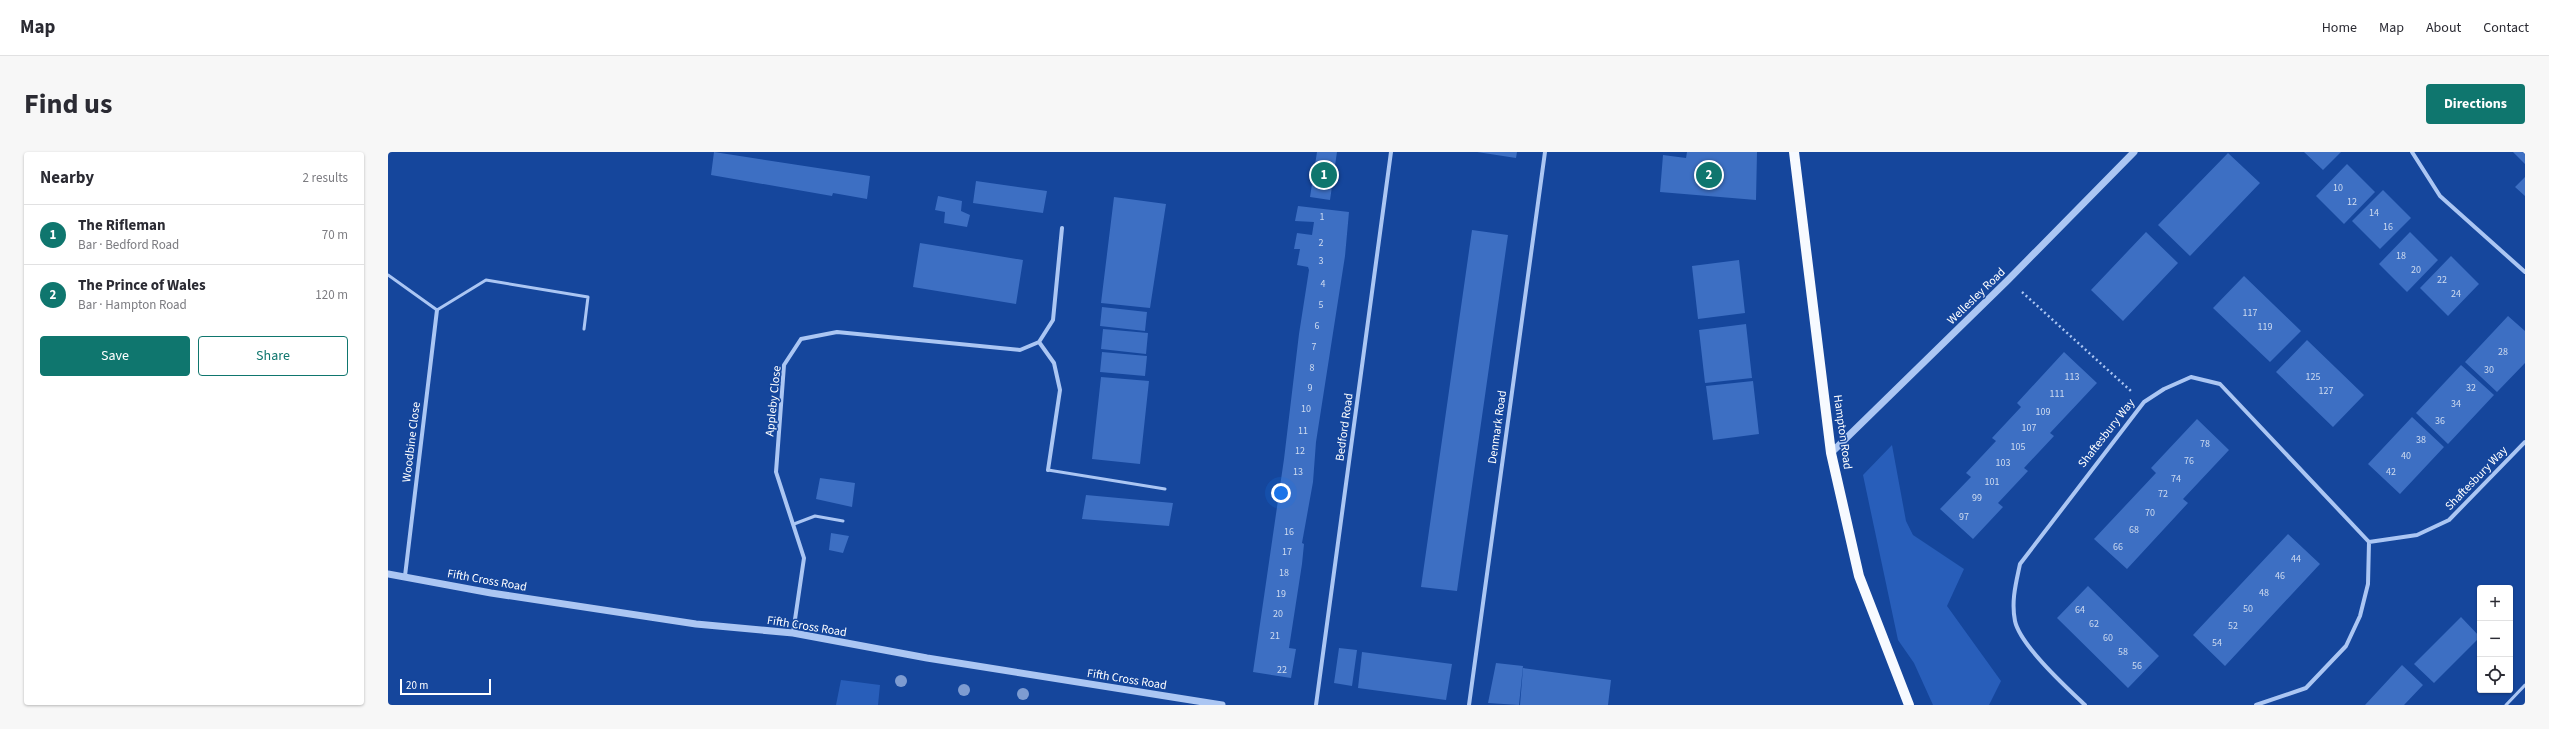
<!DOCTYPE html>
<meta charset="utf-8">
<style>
:root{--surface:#fff;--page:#f7f7f7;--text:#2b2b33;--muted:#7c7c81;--line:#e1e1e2;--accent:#0f766e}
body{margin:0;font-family:"Source Sans 3",sans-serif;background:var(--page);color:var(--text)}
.controls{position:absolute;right:12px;bottom:12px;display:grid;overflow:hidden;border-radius:4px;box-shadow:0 1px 3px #0004}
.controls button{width:36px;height:36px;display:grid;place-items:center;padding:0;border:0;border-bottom:1px solid var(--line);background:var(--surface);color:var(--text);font:20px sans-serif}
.scale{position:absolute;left:12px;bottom:10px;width:91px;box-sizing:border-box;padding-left:4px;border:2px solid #fff;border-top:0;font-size:11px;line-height:14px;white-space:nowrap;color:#fff;-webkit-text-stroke:3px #15469c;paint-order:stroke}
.you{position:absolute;left:893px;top:341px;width:14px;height:14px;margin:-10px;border:3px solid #fff;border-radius:50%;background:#1a73e8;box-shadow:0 0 0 6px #1a73e833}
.badge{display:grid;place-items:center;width:26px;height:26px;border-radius:50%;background:var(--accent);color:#fff;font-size:13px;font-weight:700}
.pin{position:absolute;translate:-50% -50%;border:2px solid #fff;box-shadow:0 1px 4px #0006}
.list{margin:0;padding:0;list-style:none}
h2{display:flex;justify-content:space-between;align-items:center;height:52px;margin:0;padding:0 16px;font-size:17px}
h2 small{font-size:13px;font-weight:400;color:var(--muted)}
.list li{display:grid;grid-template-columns:26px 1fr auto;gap:12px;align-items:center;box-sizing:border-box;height:60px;padding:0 16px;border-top:1px solid var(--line)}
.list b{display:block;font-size:15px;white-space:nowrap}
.list p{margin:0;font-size:13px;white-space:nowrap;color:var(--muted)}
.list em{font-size:13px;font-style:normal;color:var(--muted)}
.actions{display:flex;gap:8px;padding:12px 16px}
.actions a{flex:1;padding:9px 0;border:1px solid var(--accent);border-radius:4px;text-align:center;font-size:14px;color:var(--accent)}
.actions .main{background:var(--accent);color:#fff}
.icon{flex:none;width:22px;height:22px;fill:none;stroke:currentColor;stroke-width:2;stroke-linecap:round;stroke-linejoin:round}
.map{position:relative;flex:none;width:2137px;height:553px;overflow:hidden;border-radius:4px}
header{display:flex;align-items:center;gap:24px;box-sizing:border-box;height:56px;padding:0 20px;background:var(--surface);border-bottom:1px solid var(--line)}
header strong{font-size:19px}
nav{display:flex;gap:22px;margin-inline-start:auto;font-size:14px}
.intro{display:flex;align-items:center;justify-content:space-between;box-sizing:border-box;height:96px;padding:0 24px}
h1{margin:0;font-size:28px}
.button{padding:10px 18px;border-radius:4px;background:var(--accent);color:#fff;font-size:14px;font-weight:700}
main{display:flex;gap:24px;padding:0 24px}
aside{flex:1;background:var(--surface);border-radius:4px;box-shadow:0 1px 3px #0004}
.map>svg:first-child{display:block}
.green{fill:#285eba}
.building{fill:#3d6fc3}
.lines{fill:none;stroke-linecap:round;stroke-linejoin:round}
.path{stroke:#abc6f3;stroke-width:2.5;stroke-dasharray:2 3;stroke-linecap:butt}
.service{stroke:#abc6f3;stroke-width:3}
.minor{stroke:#abc6f3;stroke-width:4}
.tertiary{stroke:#abc6f3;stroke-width:7}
.primary{stroke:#f7faff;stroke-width:10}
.tree{fill:#7e9cd1}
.labels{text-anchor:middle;stroke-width:3;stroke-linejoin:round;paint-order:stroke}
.number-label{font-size:10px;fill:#cedbf0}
.street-label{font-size:12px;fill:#fff;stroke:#15469c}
</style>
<header>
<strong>Map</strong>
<nav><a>Home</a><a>Map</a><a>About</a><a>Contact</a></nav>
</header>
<div class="intro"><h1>Find us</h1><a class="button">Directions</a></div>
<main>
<aside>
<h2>Nearby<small>2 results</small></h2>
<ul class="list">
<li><span class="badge">1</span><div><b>The Rifleman</b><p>Bar · Bedford Road</p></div><em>70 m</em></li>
<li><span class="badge">2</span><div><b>The Prince of Wales</b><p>Bar · Hampton Road</p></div><em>120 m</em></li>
</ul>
<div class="actions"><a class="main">Save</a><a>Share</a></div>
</aside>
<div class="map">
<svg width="2137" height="553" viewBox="0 0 2137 553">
<rect width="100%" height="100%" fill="#15469c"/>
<path class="green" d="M1504,293L1518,369L1525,383L1576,417L1559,454L1613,529L1601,553H1545L1526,511L1510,488L1475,323Z
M453,528L492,533L490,553H448Z"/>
<path class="building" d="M326,0L482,24L479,47L445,41L444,44L323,23Z
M929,0H949L942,48L922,45Z
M1089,0H1129L1128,6Z
M1299,0H1369L1368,48L1272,40L1275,3L1298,6Z
M1916,0H1953L1935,18Z
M2125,0H2137V12Z
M1840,1L1872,31L1802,104L1770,73Z
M1959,12L1987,40L1956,72L1928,44Z
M2137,25V44L2127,35Z
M588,29L659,39L655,61L585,51Z
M1995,38L2023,66L1992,97L1964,69Z
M550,44L574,49L573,59L582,63L579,75L556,71L557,60L547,58Z
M726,45L778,52L762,156L713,151Z
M910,54L961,60L957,104L928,290L925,330L914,391L916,392L914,412L901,496L908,497L903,526L865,520L896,307L911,182L921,118L920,115L909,113L912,97H906L909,81L924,83L926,70L907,69Z
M1084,78L1120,83L1069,439L1033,435Z
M1758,80L1790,111L1735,169L1703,138Z
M2022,80L2050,108L2019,140L1991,112Z
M532,91L635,108L628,152L525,135Z
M2063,104L2091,132L2060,164L2032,136Z
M1351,108L1357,161L1310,167L1304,114Z
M1856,124L1913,179L1882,210L1825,156Z
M714,155L759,160L757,179L712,174Z
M2120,164L2137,179V211L2109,240L2077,210Z
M1358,172L1364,226L1317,231L1311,178Z
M715,177L760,181L758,202L713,197Z
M1919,188L1976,243L1945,275L1888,220Z
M714,200L759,204L757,224L712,220Z
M1676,200L1709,231L1662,281L1666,284L1636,316L1640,319L1610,351L1615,355L1585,387L1552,357L1583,325L1578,321L1608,289L1604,286L1633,255L1629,251Z
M2073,213L2106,243L2060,292L2028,261Z
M713,225L761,229L752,312L704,307Z
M1365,229L1371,282L1325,288L1318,234Z
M2024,265L2056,295L2012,342L1980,312Z
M1809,267L1841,298L1795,347L1800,351L1739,417L1706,387L1768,321L1763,316Z
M432,326L467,331L464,355L428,347Z
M698,343L785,351L781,374L694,367Z
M443,381L461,384L455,401L441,398Z
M1900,382L1932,412L1837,514L1805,483Z
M1700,434L1771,504L1740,536L1669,466Z
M2073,465L2092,485L2046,531L2026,512Z
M951,496L969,498L964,534L946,531Z
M974,500L1064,512L1058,548L970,536Z
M1108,511L1135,514L1131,553L1100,551Z
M2014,513L2035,533L2016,553H1977Z
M1135,516L1223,528L1220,553H1132Z"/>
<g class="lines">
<path class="path" d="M1634,140L1743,239"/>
<path class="service" d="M0,123L49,158L98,128L200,145L196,177
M660,318L777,337
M406,372L427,364L455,369
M2118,553L2137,533"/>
<path class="minor" d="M2024,0L2052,44L2137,120
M660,318L672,238L666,211L651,190L665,168L674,76
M1981,390L2029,383L2061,368L2137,290
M17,424L49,158
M405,481L416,406L388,320L396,213L413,187L449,180L632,198L651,190
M928,553L1003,0
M1081,553L1157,0
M1697,553C1679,536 1632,493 1627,469C1623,449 1628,431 1632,412L1756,250L1776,237L1803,225L1832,232L1981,390L1980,432L1972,464L1958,494L1918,536L1868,553"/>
<path class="tertiary" d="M1443,301L1620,128L1746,0
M0,422L103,441L308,472L405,481L539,506L834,553"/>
<path class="primary" d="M1406,0L1443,301L1471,424L1521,553"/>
</g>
<g class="tree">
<circle cx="513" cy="529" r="6"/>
<circle cx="576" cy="538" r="6"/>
<circle cx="635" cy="542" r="6"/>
</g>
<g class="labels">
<g class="number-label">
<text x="1950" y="39">10</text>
<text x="1964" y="53">12</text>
<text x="1986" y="64">14</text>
<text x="934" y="68">1</text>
<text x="2000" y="78">16</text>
<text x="933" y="94">2</text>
<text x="2013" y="107">18</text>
<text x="933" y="112">3</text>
<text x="2028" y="121">20</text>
<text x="2054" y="131">22</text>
<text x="935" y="135">4</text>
<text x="2068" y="145">24</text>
<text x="933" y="156">5</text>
<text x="1862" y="164">117</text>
<text x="929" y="177">6</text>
<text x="1877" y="178">119</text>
<text x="926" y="198">7</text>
<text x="2115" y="203">28</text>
<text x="924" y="219">8</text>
<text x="2101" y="221">30</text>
<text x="1684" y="228">113</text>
<text x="1925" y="228">125</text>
<text x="922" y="239">9</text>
<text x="2083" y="239">32</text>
<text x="1938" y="242">127</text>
<text x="1669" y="245">111</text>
<text x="2068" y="255">34</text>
<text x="918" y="260">10</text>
<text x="1655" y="263">109</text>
<text x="2052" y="272">36</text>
<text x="1641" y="279">107</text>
<text x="915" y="282">11</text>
<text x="2033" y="291">38</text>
<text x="1817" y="295">78</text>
<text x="1630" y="298">105</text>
<text x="912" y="302">12</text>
<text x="2018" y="307">40</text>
<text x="1801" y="312">76</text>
<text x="1615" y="314">103</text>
<text x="910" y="323">13</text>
<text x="2003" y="323">42</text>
<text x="1788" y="330">74</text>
<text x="1604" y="333">101</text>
<text x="1775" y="345">72</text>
<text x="1589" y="349">99</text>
<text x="1762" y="364">70</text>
<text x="1576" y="368">97</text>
<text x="1746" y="381">68</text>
<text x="901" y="383">16</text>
<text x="1730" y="398">66</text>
<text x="899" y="403">17</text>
<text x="1908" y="410">44</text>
<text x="896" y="424">18</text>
<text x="1892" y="427">46</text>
<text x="1876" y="444">48</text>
<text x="893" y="445">19</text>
<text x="1860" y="460">50</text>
<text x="1692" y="461">64</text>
<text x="890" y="465">20</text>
<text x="1706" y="475">62</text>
<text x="1845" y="477">52</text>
<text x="887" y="487">21</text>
<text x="1720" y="489">60</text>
<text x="1829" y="494">54</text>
<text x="1735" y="503">58</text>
<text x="1749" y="517">56</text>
<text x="894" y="521">22</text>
</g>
<g class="street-label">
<text transform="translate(1588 144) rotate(-44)" y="4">Wellesley Road</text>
<text transform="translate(385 249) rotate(-84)" y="4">Appleby Close</text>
<text transform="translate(956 275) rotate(-82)" y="4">Bedford Road</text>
<text transform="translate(1109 275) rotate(-82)" y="4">Denmark Road</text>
<text transform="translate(1455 280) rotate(82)" y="4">Hampton Road</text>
<text transform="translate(1718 281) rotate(-52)" y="4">Shaftesbury Way</text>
<text transform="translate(23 290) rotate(-83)" y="4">Woodbine Close</text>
<text transform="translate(2088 326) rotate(-46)" y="4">Shaftesbury Way</text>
<text transform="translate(99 428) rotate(10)" y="4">Fifth Cross Road</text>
<text transform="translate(419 474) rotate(9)" y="4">Fifth Cross Road</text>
<text transform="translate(739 527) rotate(9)" y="4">Fifth Cross Road</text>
</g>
</g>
</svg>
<div class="controls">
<button>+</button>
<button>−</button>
<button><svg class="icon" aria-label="locate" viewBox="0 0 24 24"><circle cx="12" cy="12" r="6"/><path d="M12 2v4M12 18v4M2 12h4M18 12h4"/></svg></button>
</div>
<div class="scale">20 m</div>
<div class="you"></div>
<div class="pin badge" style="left:936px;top:23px">1</div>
<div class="pin badge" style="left:1321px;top:23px">2</div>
</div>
</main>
